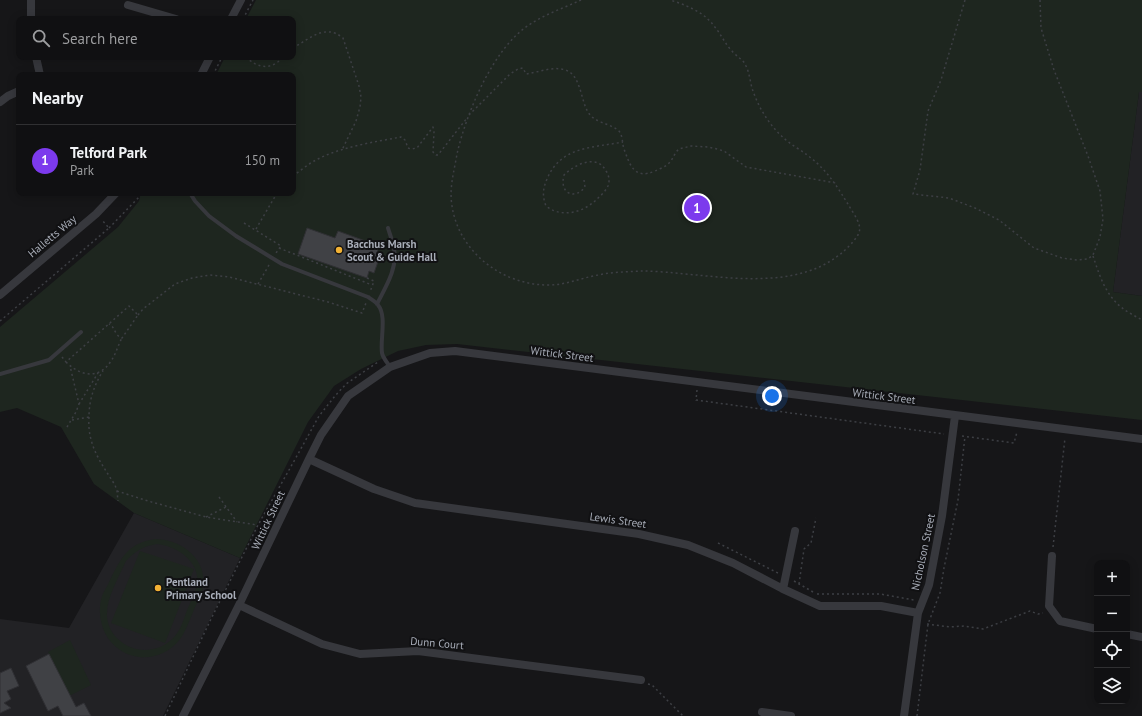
<!DOCTYPE html>
<meta charset="utf-8">
<style>
:root{--surface:#101012;--page:#19191b;--text:#f1f3f6;--muted:#9c9d9f;--line:#303032;--accent:#7c3aed}
body{margin:0;font-family:"PT Sans",sans-serif;background:var(--page);color:var(--text)}
.controls{position:absolute;right:12px;bottom:12px;display:grid;overflow:hidden;border-radius:8px;box-shadow:0 2px 10px #0003}
.controls button{width:36px;height:36px;display:grid;place-items:center;padding:0;border:0;border-bottom:1px solid var(--line);background:var(--surface);color:var(--text);font:20px sans-serif}
.you{position:absolute;left:772px;top:396px;width:14px;height:14px;margin:-10px;border:3px solid #fff;border-radius:50%;background:#1a73e8;box-shadow:0 0 0 6px #1a73e833}
.badge{display:grid;place-items:center;width:26px;height:26px;border-radius:50%;background:var(--accent);color:#fff;font-size:13px;font-weight:700}
.pin{position:absolute;translate:-50% -50%;border:2px solid #fff;box-shadow:0 1px 4px #0006}
.list{margin:0;padding:0;list-style:none}
h2{display:flex;justify-content:space-between;align-items:center;height:52px;margin:0;padding:0 16px;font-size:17px}
h2 small{font-size:13px;font-weight:400;color:var(--muted)}
.list li{display:grid;grid-template-columns:26px 1fr auto;gap:12px;align-items:center;box-sizing:border-box;height:72px;padding:0 16px;border-top:1px solid var(--line)}
.list b{display:block;font-size:15px;white-space:nowrap}
.list p{margin:0;font-size:13px;white-space:nowrap;color:var(--muted)}
.list em{font-size:13px;font-style:normal;color:var(--muted)}
.icon{flex:none;width:22px;height:22px;fill:none;stroke:currentColor;stroke-width:2;stroke-linecap:round;stroke-linejoin:round}
.map{position:relative;flex:none;width:1142px;height:716px;overflow:hidden}
.search{position:absolute;background:var(--surface);box-shadow:0 2px 10px #0003;left:16px;top:16px;width:280px;height:44px;display:flex;align-items:center;gap:10px;box-sizing:border-box;padding:0 14px;border-radius:8px;color:var(--muted);font-size:15px}
.panel{position:absolute;background:var(--surface);box-shadow:0 2px 10px #0003;left:16px;top:72px;width:280px;height:124px;border-radius:8px}
.map>svg:first-child{display:block}
.built{fill:#222225}
.green{fill:#1e261f;fill-rule:evenodd}
.building{fill:#404145;stroke:#303034}
.lines{fill:none;stroke-linecap:round;stroke-linejoin:round}
.path{stroke:#3d3f44;stroke-width:1.5;stroke-dasharray:2 3;stroke-linecap:butt}
.lane{stroke:#37383d;stroke-width:4}
.street{stroke:#37383d;stroke-width:8}
.poi-dot{fill:#f2b134;stroke:#111113;stroke-width:1.5}
.labels{text-anchor:middle;stroke-width:4;stroke-linejoin:round;paint-order:stroke}
.street-label{font-size:11px;fill:#a8adb8;stroke:#111113}
.poi-label{font-size:11px;font-weight:bold;fill:#a8adb8;stroke:#111113;text-anchor:start}
</style>
<div class="map">
<svg width="1142" height="716" viewBox="0 0 1142 716">
<rect width="100%" height="100%" fill="#161618"/>
<path class="built" d="M1139,92H1142V296L1113,292Z
M134,513L240,558L163,716H0V619L69,628Z"/>
<path class="green" d="M256,0H1142V92H1139L1113,292L1142,296V420L457,344L426,345L398,351L361,369L334,386L308,422L240,558L134,513L94,484L61,427L17,408L0,412V327L118,227L139,201L141,193H293V75H216L225,57H293V19H246Z
M155,539C180,539 207,558 203,586C202,595 196,604 193,612C189,621 186,631 180,639C166,658 140,663 120,650C103,639 96,616 102,596C104,591 108,585 110,580C121,558 128,543 155,539ZM157,544C177,546 201,562 197,585C195,593 191,601 188,608C184,617 182,628 175,636C161,653 134,655 118,639C94,616 115,586 126,561C135,551 144,546 157,544Z
M140,551L194,569L165,643L111,623Z
M70,640L91,685L69,696L48,652Z"/>
<path class="building" d="M307,228L335,238L338,231L379,246L376,255L380,256L374,273L369,271L367,278L298,254Z
M49,654L76,707L84,703L91,716H63L58,706L48,711L26,666Z
M11,668L19,686L7,691L11,699L4,703L11,708L0,713V673Z"/>
<g class="lines">
<path class="path" d="M581,0C564,8 545,14 529,25C493,48 466,114 457,154C454,172 449,188 452,206C459,252 502,285 548,285C566,285 581,278 598,275C612,272 626,272 640,271C705,271 799,300 850,245C861,233 863,229 854,214C836,185 827,167 797,148C776,135 761,114 753,91C750,83 750,74 746,66C744,60 737,57 732,51C725,44 721,34 714,26C704,12 686,5 670,0
M965,0L941,80L928,111L920,170L913,194L949,198L975,208L999,220L1034,248L1062,258L1077,260L1088,259L1093,255L1100,237L1103,219L1100,191L1088,156L1054,70L1041,28L1040,0
M243,19L253,0
M293,48C309,39 325,23 343,38L359,86L361,97L360,107L356,121L342,150
M246,57C258,69 272,70 283,57
M213,75L222,57
M469,115L510,74L518,69L523,68L526,74C540,72 555,65 568,71C581,78 581,101 588,112C594,123 610,123 619,131C623,136 622,143 624,149C630,165 634,180 655,171C659,169 665,167 668,164C673,160 674,153 679,149L691,146L708,147L717,149L724,151L746,167L836,183
M293,176C300,171 308,164 316,160C340,147 374,142 401,137L405,140L408,148L411,149L417,148L433,127L434,132L433,152L436,155H438L467,118
M584,180L585,187C575,200 559,194 564,175C574,165 597,153 606,171C609,175 610,181 608,186C606,190 602,195 598,198C585,212 562,219 546,206C542,196 543,188 547,179C561,146 592,148 623,142
M244,223L281,246L276,253
M109,228L143,193
M256,229L277,193
M279,248L372,285
M1093,256C1099,274 1105,294 1121,307C1127,312 1135,316 1142,320
M367,278L374,281L370,292
M258,284L269,265
M138,315L143,309L175,284L192,278L210,275L229,277L328,302L362,313L366,303
M0,321L109,228L102,220
M62,357L66,362L129,306L138,315L122,338C114,335 116,328 109,324
M66,362C80,376 99,380 111,361C116,354 118,345 122,338
M697,390L696,400L944,434
M79,404L98,373
M89,417C87,445 101,463 115,485L117,491L118,501
M72,420L89,417C89,400 94,385 103,371
M67,427L76,412L79,404L70,366
M962,436L1014,443L1017,432
M117,491L148,501L206,517L257,525
M219,497L237,522
M206,517L226,507
M718,543L778,573
M1053,547L1065,438
M794,581L813,592
M799,584L804,549L811,543L816,518
M817,594H880L914,600
M927,624L950,627L964,626L983,629L1030,611L1038,614L1043,613
M648,684L652,685L683,716
M165,716L210,621L258,525L298,454L319,416L335,396L346,384L378,362
M917,716L928,624L940,593L944,568L958,500L965,436"/>
<path class="lane" d="M190,193L195,201L209,216L236,236L282,264L368,297C371,299 376,302 378,305C387,316 380,339 382,353C383,358 387,362 390,367
M377,304C385,288 398,268 394,249C393,242 390,235 388,228
M0,374L49,360L81,332"/>
<path class="street" d="M31,0V19
M128,5L176,19
M231,19L241,0
M36,57L40,75
M201,75L210,57
M0,102L8,96L19,91
M0,295L96,214L116,193
M309,459L374,489L415,503L639,534L688,545L733,563L783,589L820,606H881L918,613
M1052,556L1049,606L1060,621L1097,629
M783,589L795,531
M239,605L322,644L360,654L418,651L641,680
M1127,634L1142,637
M762,712L791,716
M183,716L239,605L309,459L321,435L348,396L390,367L430,353L455,351L1142,439
M904,716L918,613L929,585L942,516L955,416"/>
</g>
<g class="poi-dot">
<circle cx="339" cy="250" r="4"/>
<circle cx="158" cy="588" r="4"/>
</g>
<g class="labels">
<g class="street-label">
<text transform="translate(52 236) rotate(-40)" y="4">Halletts Way</text>
<text transform="translate(562 354) rotate(7)" y="4">Wittick Street</text>
<text transform="translate(884 396) rotate(7)" y="4">Wittick Street</text>
<text transform="translate(268 520) rotate(-65)" y="4">Wittick Street</text>
<text transform="translate(618 520) rotate(8)" y="4">Lewis Street</text>
<text transform="translate(923 552) rotate(-78)" y="4">Nicholson Street</text>
<text transform="translate(437 643) rotate(5)" y="4">Dunn Court</text>
</g>
<g class="poi-label">
<text x="347" y="248">Bacchus Marsh<tspan x="347" dy="13">Scout &amp; Guide Hall</tspan></text>
<text x="166" y="586">Pentland<tspan x="166" dy="13">Primary School</tspan></text>
</g>
</g>
</svg>
<div class="controls">
<button>+</button>
<button>−</button>
<button><svg class="icon" aria-label="locate" viewBox="0 0 24 24"><circle cx="12" cy="12" r="6"/><path d="M12 2v4M12 18v4M2 12h4M18 12h4"/></svg></button>
<button><svg class="icon" aria-label="layers" viewBox="0 0 24 24"><path d="M12 4l9 5-9 5-9-5zM3 14l9 5 9-5"/></svg></button>
</div>
<div class="you"></div>
<div class="pin badge" style="left:697px;top:208px">1</div>
<div class="search"><svg class="icon" aria-label="search" viewBox="0 0 24 24"><circle cx="10" cy="10" r="6"/><path d="M15 15l6 6"/></svg>Search here</div>
<section class="panel">
<h2>Nearby<small></small></h2>
<ul class="list">
<li><span class="badge">1</span><div><b>Telford Park</b><p>Park</p></div><em>150 m</em></li>
</ul>
</section>
</div>
